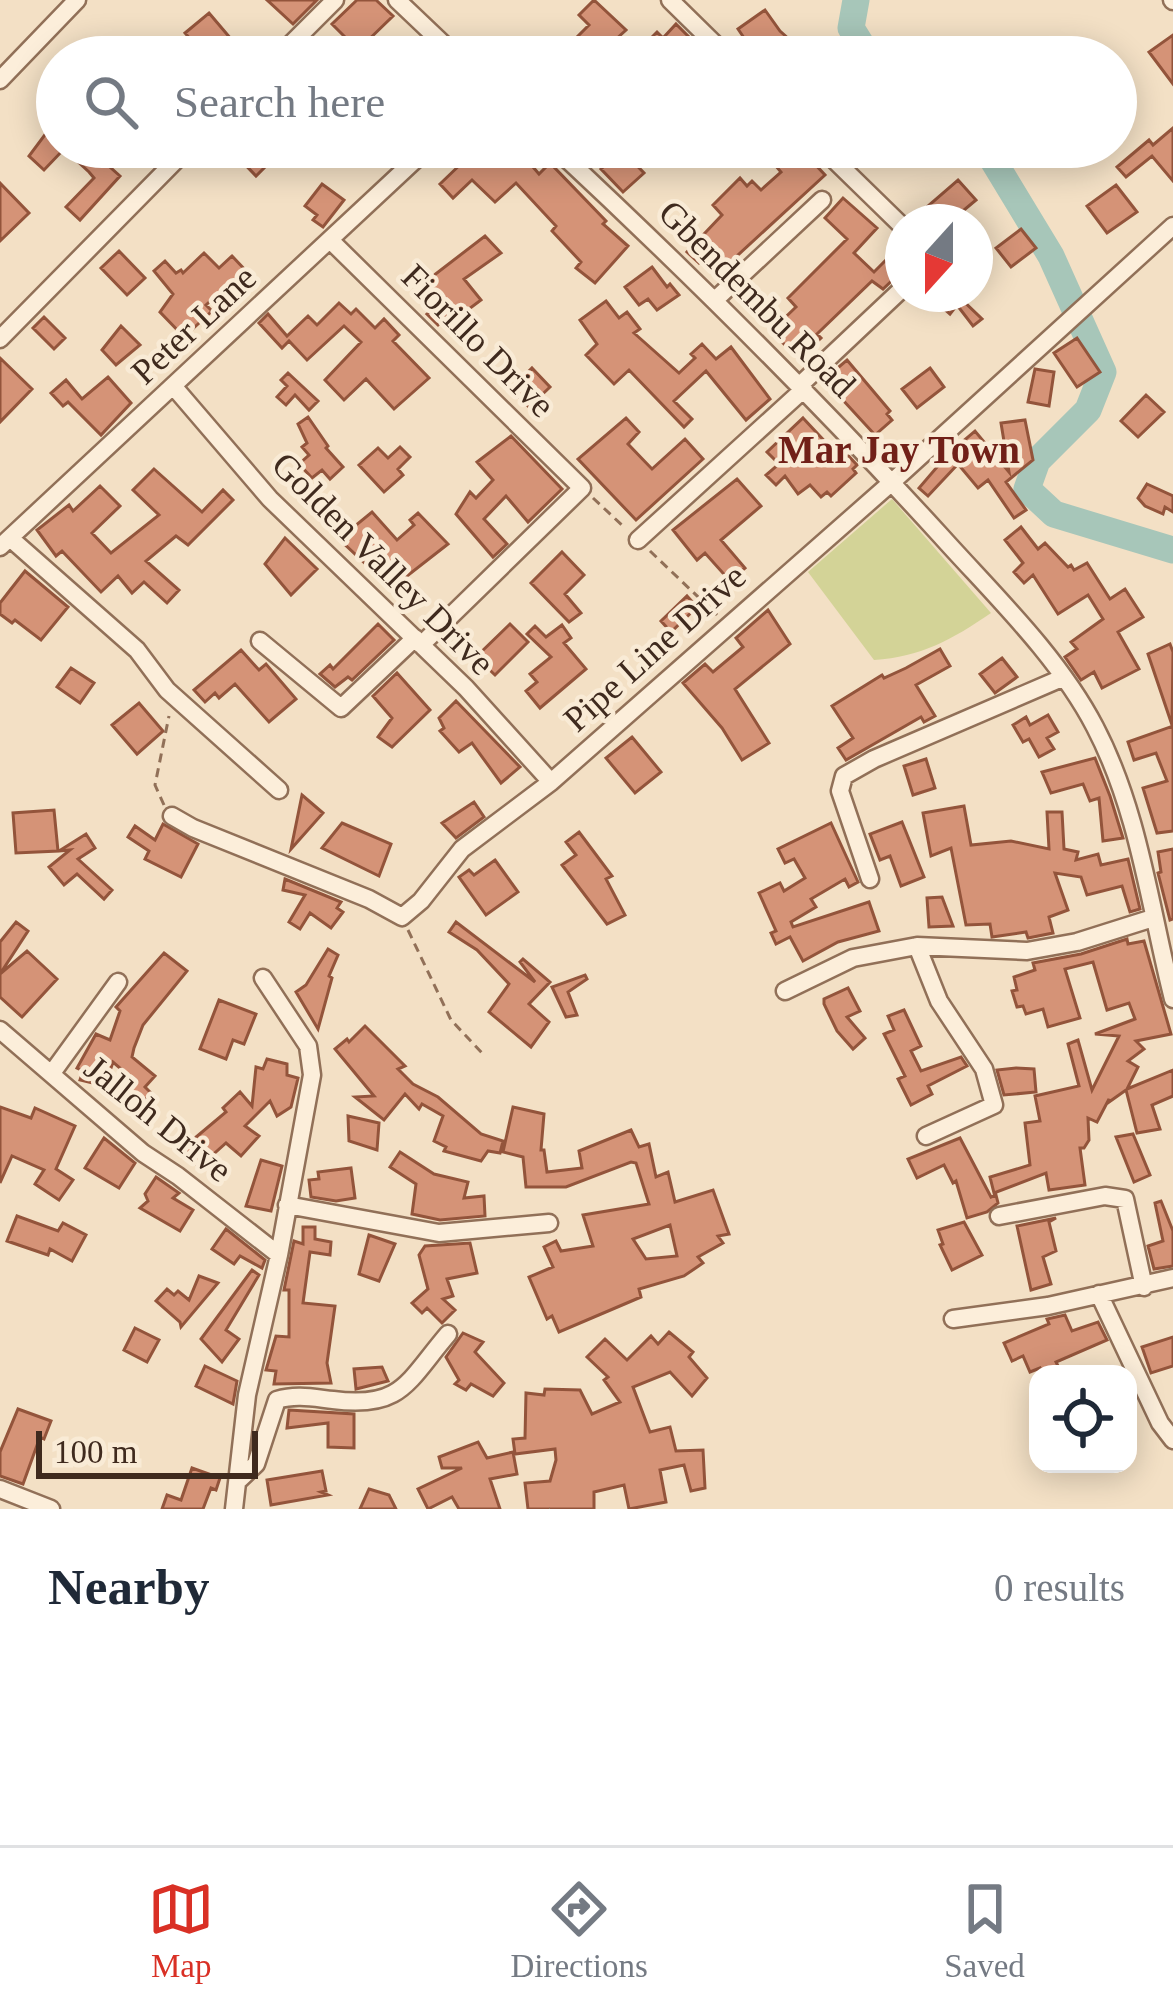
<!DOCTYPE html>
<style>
:root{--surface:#fff;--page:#f2f2f3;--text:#1f2937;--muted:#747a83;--line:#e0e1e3;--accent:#d93025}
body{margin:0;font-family:Georgia,serif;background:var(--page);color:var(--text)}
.controls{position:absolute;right:36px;bottom:36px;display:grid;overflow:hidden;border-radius:24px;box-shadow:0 6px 30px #0003}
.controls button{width:108px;height:108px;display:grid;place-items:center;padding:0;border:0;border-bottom:3px solid var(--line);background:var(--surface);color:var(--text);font:60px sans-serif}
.compass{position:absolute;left:885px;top:204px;width:108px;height:108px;border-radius:50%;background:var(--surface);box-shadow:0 6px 30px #0003;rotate:201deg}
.scale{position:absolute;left:36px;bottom:30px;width:222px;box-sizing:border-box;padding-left:12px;border:6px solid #3f2a1e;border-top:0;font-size:33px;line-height:42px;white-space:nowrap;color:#3f2a1e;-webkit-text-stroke:9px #f9ebd6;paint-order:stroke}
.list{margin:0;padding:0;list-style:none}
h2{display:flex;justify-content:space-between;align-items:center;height:156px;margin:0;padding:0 48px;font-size:51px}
h2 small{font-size:39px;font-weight:400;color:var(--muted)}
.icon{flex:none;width:66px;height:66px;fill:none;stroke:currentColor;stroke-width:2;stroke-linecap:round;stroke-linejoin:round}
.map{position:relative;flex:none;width:1173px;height:1509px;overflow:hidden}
.search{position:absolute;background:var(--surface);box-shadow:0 6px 30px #0003;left:36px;right:36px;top:36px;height:132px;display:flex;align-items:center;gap:30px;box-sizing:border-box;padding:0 42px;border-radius:66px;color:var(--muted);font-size:45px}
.sheet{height:336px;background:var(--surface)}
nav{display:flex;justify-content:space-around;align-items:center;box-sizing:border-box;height:168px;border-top:3px solid var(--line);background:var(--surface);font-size:33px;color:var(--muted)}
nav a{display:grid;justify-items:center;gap:6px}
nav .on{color:var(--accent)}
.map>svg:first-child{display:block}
.green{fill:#d3d397}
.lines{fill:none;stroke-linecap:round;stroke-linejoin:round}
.river{stroke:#a7c6b9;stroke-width:27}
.building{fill:#d59377;stroke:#93543b;stroke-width:3;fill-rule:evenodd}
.minor-casing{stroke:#917058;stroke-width:21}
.path{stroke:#917058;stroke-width:3;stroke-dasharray:9 6;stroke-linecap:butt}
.minor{stroke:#fceeda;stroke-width:16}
.labels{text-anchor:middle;stroke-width:9;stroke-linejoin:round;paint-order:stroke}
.street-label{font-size:36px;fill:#3f2a1e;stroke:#f9ebd6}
.neighbourhood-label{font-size:39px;font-weight:bold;fill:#712018;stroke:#f9ebd6}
</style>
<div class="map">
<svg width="1173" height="1509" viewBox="0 0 1173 1509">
<rect width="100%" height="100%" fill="#f3e0c5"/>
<path class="green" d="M892,499L991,613C953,639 921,657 874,660L808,572Z"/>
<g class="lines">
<path class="river" d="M856,0L851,28L864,49L875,57
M985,147L1051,256L1103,372L1088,410L1037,461L1027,489L1054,514L1173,550"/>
</g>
<path class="building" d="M267,0H317L293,24Z
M357,0H376L393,16L358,50L332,24Z
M594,0L626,30L614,41L629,57H557L589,25L579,15Z
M765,10L780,31L809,57H757L738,29Z
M209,13L237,46L247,57H176L192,41L185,33Z
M676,24L688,36L668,57H632L657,32L663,38Z
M1173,35V84L1149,52Z
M48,96L57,106V147H127L110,167L120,176L80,220L66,207L94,178L89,172L64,149L44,170L29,156L53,124L39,105Z
M1173,128V181L1152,156L1126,177L1117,167L1149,140L1153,145Z
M202,147H268L276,156L256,176L232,151L221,163Z
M456,147H516L539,174L550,163L606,221L603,224L628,246L595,283L576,268L581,262L552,231L556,226L516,183L495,202L472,180L453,198L440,184L466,159Z
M598,147H619L644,173L623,192L601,169L611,160Z
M782,147H799L825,175L726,266L724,263L717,270L705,258L699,263L687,252L722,215L713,205L740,178L747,186L752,181L761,190L781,172L769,158Z
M958,180L976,200L958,215L963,222H915L913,219Z
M0,183L29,213L0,241Z
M322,184L344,200L323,227L313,220L317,215L305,206Z
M1116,185L1137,212L1107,233L1087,206Z
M843,198L877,228L854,253L874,272L888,258L901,272L883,289L872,281L817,334L821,338L799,359L771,331L796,307L788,298L847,239L825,218Z
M1021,229L1036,248L1011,267L996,248Z
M485,236L501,253L464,279L481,300L465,312L459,305L438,325L427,314L437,306L420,286Z
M119,251L145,278L127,295L101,268Z
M204,253L219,268L232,256L248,273L236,285L232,281L206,305L212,311L184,337L160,312L173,294L154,271L165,261L176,273L181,270L183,273Z
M652,267L667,287L670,284L679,295L657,310L648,299L639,305L625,287Z
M927,294H956L982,319L973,326L957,305L950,314Z
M606,301L619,318L627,312L640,329L634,333L679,373L695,358L691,354L702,344L716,359L731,347L770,399L746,420L706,371L674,401L692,419L684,427L629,370L614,384L586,355L597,344L580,320Z
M339,303L351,314L356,309L375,328L384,319L399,335L393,341L429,378L394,409L366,379L344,400L325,380L361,342L344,326L307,360L289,341L282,348L259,323L268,314L287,336L308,316L317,325Z
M44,317L65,338L54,349L33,328Z
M121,326L140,345L116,365L102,350Z
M1077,338L1100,372L1077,387L1054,353Z
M0,358L32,389L0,422Z
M847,360L890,411L887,414L892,420L875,435L829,385L839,377L834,371Z
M532,368L550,387L529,407L511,389Z
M930,368L944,387L917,408L902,389Z
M1035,369L1054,372L1049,406L1028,402Z
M288,373L318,401L309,410L295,395L286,405L277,397L287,386L281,380Z
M108,377L131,403L101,435L68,402L63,406L51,393L66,380L82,399Z
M1146,395L1164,412L1138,437L1121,421Z
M308,417L328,446L326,448L343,467L330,479L322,470L312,478L299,464L309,455L302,447L307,443L298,424Z
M626,418L639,432L628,444L652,469L685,439L703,459L636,520L578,459Z
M803,418L832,449L838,453L842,449L857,465L853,469L856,473L831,496L827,492L821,497L810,485L798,494L785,476L776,485L766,475L779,464L767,452Z
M1025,420L1033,460L1006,482L1026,510L1014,518L988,480L978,488L958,464L928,496L919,488L949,453L975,431L1009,472L1001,423Z
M511,436L562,489L528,522L506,496L484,519L507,544L493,557L456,514L470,492L476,498L493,480L477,462Z
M400,447L410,457L398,469L403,475L384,492L359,465L378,448L388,458Z
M154,469L202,512L223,490L233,500L188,545L176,536L146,561L179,590L167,603L144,582L132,593L118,576L101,592L62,551L56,556L37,530L69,505L73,511L100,486L120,506L92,533L111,553L159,515L133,490Z
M737,479L761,506L721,540L745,568L730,581L705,553L697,560L673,530Z
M1147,484L1173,496V512L1165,507L1163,514L1145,506L1138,498Z
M372,512L397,540L414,525L410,520L418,513L448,544L402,580L397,574L386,583L339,539Z
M1021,527L1038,549L1045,543L1068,567L1071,565L1074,570L1087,563L1110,599L1125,589L1143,617L1118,632L1139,669L1102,688L1094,672L1081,680L1065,657L1077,649L1071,642L1103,619L1088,595L1058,614L1033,575L1024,583L1014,572L1023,563L1005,540Z
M285,538L317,569L291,595L265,564Z
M562,552L584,575L565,594L581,613L569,622L531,583Z
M25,571L68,607L41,640L15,620L12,623L0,614V603Z
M687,596L697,607L671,632L661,621Z
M768,610L790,644L735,689L769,743L742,760L722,728L683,683L705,664L713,672L743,647L736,638Z
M378,624L394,640L352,680L348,677L335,687L320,674L330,665L333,669Z
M510,624L528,642L495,675L476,657Z
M562,625L571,638L564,643L586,669L540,708L526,691L537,682L530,674L551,657L527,634L535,626L546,637Z
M1170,644L1173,652L1172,725L1148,654Z
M940,649L950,666L916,685L935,716L924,722L921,717L846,760L838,748L853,738L832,706L882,675L884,678L906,668Z
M241,650L259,670L266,664L296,699L269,722L235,684L219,698L215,693L205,702L194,690Z
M1002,658L1017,677L995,693L980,674Z
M71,668L94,683L80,703L57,687Z
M397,673L430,710L392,747L378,737L392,718L373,696Z
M456,701L520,767L501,783L472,743L459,752L440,731L444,728L439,718Z
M139,703L163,731L137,754L112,725Z
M1048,715L1058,732L1047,738L1054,749L1039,757L1029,739L1023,742L1013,725L1026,717L1030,725Z
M1173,726V831L1157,833L1143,788L1167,781L1156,753L1134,760L1128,742Z
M632,737L661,772L635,793L606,758Z
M1095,758L1110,796L1123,838L1103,841L1099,798L1090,801L1083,784L1051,793L1042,772Z
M926,759L935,788L913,795L904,766Z
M302,795L323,813L291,849Z
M474,802L484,817L456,838L442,823Z
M964,806L971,845L1011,841L1049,849L1047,812H1062L1064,849L1078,852L1076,860L1098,854L1101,865L1128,859L1140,909L1130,912L1122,886L1087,895L1081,877L1055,873L1068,910L1049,917L1053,933L1028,938L1026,932L992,937L990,924L966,925L951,848L931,856L923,813Z
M54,810L58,851L16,853L13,813Z
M902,822L924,877L901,886L890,856L880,860L870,834Z
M342,823L391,844L379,876L322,848Z
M831,823L858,882L849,887L845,879L811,899L816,907L791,922L793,927L869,902L879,931L838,942L803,961L790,937L776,944L771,933L776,931L759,893L780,883L784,891L805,878L794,859L785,863L778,849Z
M163,824L198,844L181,877L145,859L149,851L128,837L135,826L155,840Z
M579,832L612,876L606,879L625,915L607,924L562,865L576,855L566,842Z
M86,834L95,848L78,859L112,890L104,899L77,874L64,885L49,867L70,850L59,851Z
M1173,849V919L1170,920L1158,873L1161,872L1158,852Z
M495,860L518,892L486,915L459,877L469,870L474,875Z
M285,879L341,902L337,908L343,912L331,928L310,913L300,929L289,922L305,895L283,890Z
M942,897L953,926L929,927L927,898Z
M16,922L28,931L0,974V942Z
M456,922L535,982L520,962L523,959L550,982L529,1004L549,1022L531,1047L489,1012L509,984L477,950L449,932Z
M1127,939L1128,944L1144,941L1171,1034L1136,1041L1144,1049L1128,1061L1138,1067L1127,1089L1173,1070V1096L1152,1105L1160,1129L1137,1133L1126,1090L1109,1102V1099L1097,1122L1088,1118L1089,1140L1084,1148H1080L1085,1185L1049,1190L1046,1173L994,1193L990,1177L1030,1165L1025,1123L1040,1121L1035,1096L1079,1086L1068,1044L1078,1040L1092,1090L1119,1036L1095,1034L1135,1019L1129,1003L1107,1010L1093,962L1065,969L1080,1018L1048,1027L1043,1009L1026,1014L1023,1006L1017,1007L1012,991L1017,990L1014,977L1035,970L1033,963L1081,954Z
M328,949L338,955L329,976L332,978L318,1029L296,992L306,985Z
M27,951L57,979L22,1017L0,997V974Z
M164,953L187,971L143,1025L134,1048L132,1057L155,1076L145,1087L151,1093L140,1106L125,1093L135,1081L113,1062L105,1086L80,1080L83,1071L77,1068L96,1034L110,1040L120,1011L116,1007Z
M585,975L587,979L568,992L577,1015L566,1017L552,987Z
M848,988L860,1011L847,1017L865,1038L853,1049L837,1031L824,1004V999Z
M219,1000L256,1014L244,1044L233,1040L226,1059L200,1049Z
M904,1010L921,1046L911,1051L921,1071L961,1057L967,1066L928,1086L932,1094L911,1105L898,1079L905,1076L884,1034L894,1030L888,1016Z
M365,1026L405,1066L398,1069L413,1084L438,1097L481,1134L503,1141L500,1153L488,1151L481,1161L444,1151L446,1147L434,1141L443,1116L422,1104L419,1109L405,1094L384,1120L355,1097L374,1096L335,1049L347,1039L349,1042Z
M267,1059L287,1064V1075L298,1078L291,1107L277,1116L270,1101L245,1126L259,1136L241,1156L226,1143L199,1167L183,1148L226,1112L223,1108L240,1092L252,1106L256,1067L263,1069Z
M1016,1068L1034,1069L1036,1092L1004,1095L997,1070Z
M0,1107L31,1118L35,1108L75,1126L56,1169L73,1180L59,1200L35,1184L44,1170L12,1156L0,1183Z
M513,1107L544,1114L541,1150H544L547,1172L582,1168L579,1151L631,1130L639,1147L649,1144L656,1177L668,1172L675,1202L713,1190L729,1234L718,1236L723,1243L698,1257L703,1263L684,1276L639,1289L641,1297L559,1332L552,1316L547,1319L529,1277L553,1267L544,1247L556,1241L561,1251L593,1246L583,1215L649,1204L636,1163L631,1162L566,1187H526L523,1157L503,1152ZM670,1225L677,1256L646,1259L633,1239Z
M348,1116L379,1123L377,1150L349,1141Z
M1133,1134L1150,1175L1134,1182L1116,1137Z
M104,1138L135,1163L119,1188L85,1168Z
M960,1138L991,1197L996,1195L998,1203L987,1212L967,1218L956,1181L953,1183L944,1165L917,1178L908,1159Z
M400,1152L434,1174L468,1182L464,1198L484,1196L485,1216L440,1220L412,1214L416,1184L390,1167Z
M261,1160L282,1166L271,1211L246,1206Z
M351,1168L355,1198L336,1201L311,1197L309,1180L319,1179L318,1172Z
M156,1177L179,1193L173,1198L193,1210L180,1231L140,1208L148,1201L145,1194Z
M1161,1201L1173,1231V1266L1154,1269L1148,1246L1163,1241L1155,1203Z
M17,1216L58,1231L63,1223L86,1235L72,1261L50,1249L48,1255L7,1241Z
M1056,1218L1049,1222L1056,1251L1043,1257L1051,1284L1031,1290L1017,1226Z
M964,1222L982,1255L952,1270L940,1245L943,1244L938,1230Z
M303,1227H315V1239L331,1242L330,1255L310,1252L303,1303L335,1306L327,1363L331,1383L274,1384L276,1371L266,1370L276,1336L289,1337V1290H284L294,1241L303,1244Z
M226,1229L265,1260L262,1268L240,1256L234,1264L212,1249Z
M369,1235L395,1244L379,1281L359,1274Z
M470,1243L477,1273L447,1279L453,1296L443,1299L455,1310L442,1323L427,1308L422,1313L412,1303L428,1289L419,1255L425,1246Z
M252,1270L259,1275L226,1330L239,1339L222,1362L201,1339Z
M199,1276L218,1283L181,1327L180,1322L156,1301L167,1289L174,1295L178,1291L189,1300Z
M1065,1315L1072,1331L1098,1322L1107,1340L1056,1362L1062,1374H1043L1040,1368L1030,1372L1023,1356L1012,1361L1004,1343L1049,1324L1047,1319Z
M135,1328L159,1340L147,1362L124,1350Z
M669,1332L693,1352L689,1357L707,1378L692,1396L670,1372L633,1387L650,1432L670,1427L676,1451L703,1450L705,1488L691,1491L684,1465L660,1470L666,1502L629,1509L624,1485L594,1492V1509H528L525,1483L550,1481L556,1460L555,1449L515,1454L513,1439L525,1438L526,1393L544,1395L545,1389L580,1390L592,1414L620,1402L604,1380L608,1377L587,1357L605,1339L627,1360L651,1336L658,1344Z
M463,1333L483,1342L475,1352L504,1383L493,1396L471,1384L466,1390L455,1384L459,1380L446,1357Z
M1173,1337V1366L1151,1373L1142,1347Z
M205,1366L237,1381L233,1404L196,1386Z
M382,1367L388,1381L356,1389L354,1369Z
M18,1409L51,1421L44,1439L40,1437L23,1484L0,1476V1452Z
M289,1410L354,1414V1448L328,1447V1423L287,1428Z
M478,1442L487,1458L513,1452L517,1474L490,1479L500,1509H459L452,1497L428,1509L418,1489L462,1468H442L439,1457Z
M192,1468L220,1478L216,1490L211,1488L203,1509H162L167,1495L181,1500Z
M322,1471L326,1491L321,1492L328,1495L271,1505L267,1480Z
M369,1489L389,1495L396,1509H360Z"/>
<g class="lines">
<g class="minor-casing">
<path id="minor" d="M397,0L457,57
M670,0L728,57
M1172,0L1173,1
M278,57L335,0
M0,80L77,0
M554,147C688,272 817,400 941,536C994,595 1058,656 1095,727C1139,811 1150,908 1173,999
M821,147L903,227
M330,240L582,488L421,645
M716,299L822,200
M0,339L189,147
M800,385L903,288
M174,387L270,499L466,688L551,782
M10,538L137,650L167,690L279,790
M638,540L804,389
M0,547L429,147
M260,641L341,708L415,638
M172,816L193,828L369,899L402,917L421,901L462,849L551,782L892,482L1173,226
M870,879L840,791L844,776L874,759L1062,678
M917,946L939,1001L984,1069L994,1105L926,1136
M785,991L853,958L917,946L1027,951L1077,942L1153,918
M0,1030L143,1153L178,1176L279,1255
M52,1073L118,982
M287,1205L439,1233L549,1223
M999,1216L1105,1196L1125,1199L1144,1287
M1099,1294L1160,1423L1173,1440
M953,1319L1048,1306L1173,1278
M238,1481L256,1464L277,1400C296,1394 314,1398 333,1400C402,1409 407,1382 448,1334
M0,1489L51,1509
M234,1509L247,1395L279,1255L312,1075L308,1046L263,978"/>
</g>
<path class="path" d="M593,498L625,528
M650,551L717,615
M164,805L155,785L169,716
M408,930L451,1020L483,1054
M549,1509H550"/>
<use href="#minor" class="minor"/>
</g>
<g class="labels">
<g class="street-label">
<text transform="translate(758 298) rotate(45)" y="13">Gbendembu Road</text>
<text transform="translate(193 324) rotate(-43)" y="13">Peter Lane</text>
<text transform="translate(479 340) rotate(45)" y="13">Fiorillo Drive</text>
<text transform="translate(384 563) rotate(45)" y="13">Golden Valley Drive</text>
<text transform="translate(654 647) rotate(-42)" y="13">Pipe Line Drive</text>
<text transform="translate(159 1118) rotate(39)" y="13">Jalloh Drive</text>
</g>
<g class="neighbourhood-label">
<text x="899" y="463">Mar Jay Town</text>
</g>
</g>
</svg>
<div class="controls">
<button><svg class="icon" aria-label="locate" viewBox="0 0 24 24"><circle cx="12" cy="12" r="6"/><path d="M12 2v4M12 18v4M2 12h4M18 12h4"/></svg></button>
</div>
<svg class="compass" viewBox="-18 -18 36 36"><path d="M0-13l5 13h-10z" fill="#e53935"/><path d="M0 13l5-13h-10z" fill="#747a83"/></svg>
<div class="scale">100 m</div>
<div class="search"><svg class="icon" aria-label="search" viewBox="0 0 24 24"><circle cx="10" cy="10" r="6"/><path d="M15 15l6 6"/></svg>Search here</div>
</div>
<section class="sheet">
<h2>Nearby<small>0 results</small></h2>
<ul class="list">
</ul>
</section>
<nav>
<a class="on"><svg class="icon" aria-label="map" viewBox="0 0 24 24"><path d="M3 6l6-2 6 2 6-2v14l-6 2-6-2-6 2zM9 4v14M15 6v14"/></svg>Map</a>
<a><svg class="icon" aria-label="directions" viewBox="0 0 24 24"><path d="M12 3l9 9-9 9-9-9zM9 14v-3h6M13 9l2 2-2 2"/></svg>Directions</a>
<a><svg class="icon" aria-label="saved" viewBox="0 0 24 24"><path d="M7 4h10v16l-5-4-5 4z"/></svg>Saved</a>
</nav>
